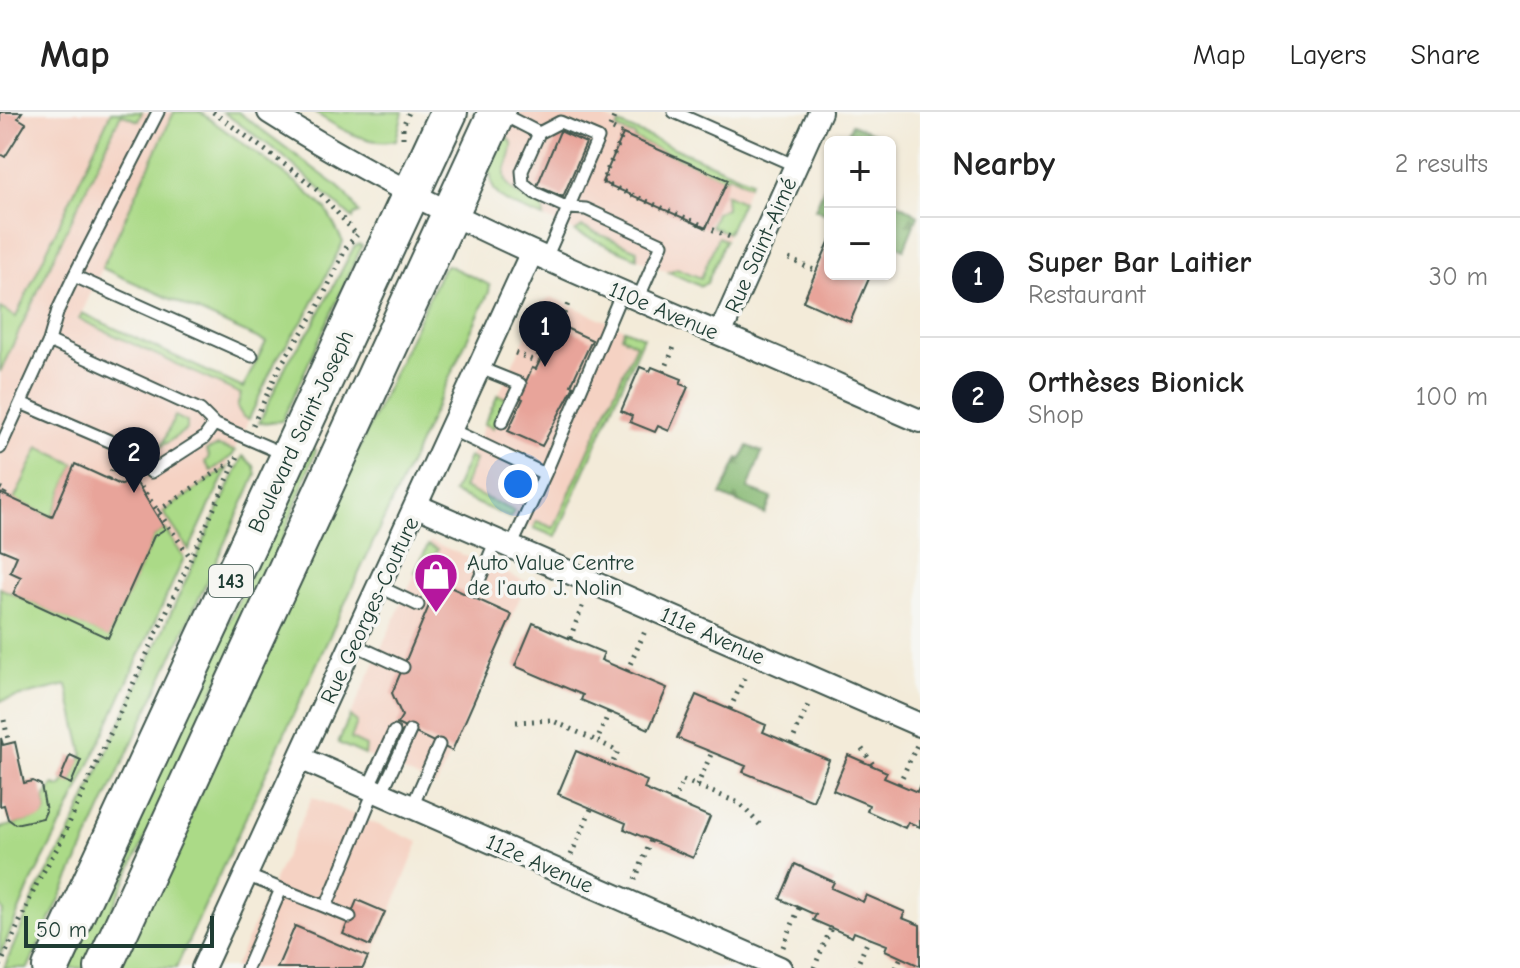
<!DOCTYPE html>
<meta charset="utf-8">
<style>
:root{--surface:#fff;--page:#f2f2f2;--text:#222;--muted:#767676;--line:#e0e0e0;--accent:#111827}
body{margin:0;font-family:"Comic Neue",sans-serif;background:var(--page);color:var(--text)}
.controls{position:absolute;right:24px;top:24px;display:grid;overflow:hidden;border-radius:12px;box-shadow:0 2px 6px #0004}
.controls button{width:72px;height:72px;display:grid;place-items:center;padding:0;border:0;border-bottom:2px solid var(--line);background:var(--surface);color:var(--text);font:40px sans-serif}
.scale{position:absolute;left:24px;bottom:20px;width:190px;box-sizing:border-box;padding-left:8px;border:4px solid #1f3d34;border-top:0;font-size:22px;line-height:28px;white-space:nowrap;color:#1f3d34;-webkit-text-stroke:6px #f6f6f2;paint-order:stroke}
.you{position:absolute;left:518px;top:372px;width:28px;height:28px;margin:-20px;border:6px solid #fff;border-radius:50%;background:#1a73e8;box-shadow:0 0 0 12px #1a73e833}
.badge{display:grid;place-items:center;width:52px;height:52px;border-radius:50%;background:var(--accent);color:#fff;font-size:26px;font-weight:700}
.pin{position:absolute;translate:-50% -66px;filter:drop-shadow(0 2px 4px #0008)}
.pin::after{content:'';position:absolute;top:42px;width:28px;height:24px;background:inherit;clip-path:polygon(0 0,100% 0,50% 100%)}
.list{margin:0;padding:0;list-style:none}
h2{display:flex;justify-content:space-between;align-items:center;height:104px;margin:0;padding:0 32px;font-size:34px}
h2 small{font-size:26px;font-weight:400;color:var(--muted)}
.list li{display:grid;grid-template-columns:52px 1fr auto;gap:24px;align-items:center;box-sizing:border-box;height:120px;padding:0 32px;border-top:2px solid var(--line)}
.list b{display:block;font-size:30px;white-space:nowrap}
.list p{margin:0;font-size:26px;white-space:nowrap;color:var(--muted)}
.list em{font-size:26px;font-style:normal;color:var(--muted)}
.map{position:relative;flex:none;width:920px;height:856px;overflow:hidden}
header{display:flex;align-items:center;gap:48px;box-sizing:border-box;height:112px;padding:0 40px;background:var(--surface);border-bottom:2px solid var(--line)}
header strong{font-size:38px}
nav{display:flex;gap:44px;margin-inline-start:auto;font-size:28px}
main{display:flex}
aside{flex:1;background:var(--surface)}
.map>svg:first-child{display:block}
.built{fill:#f5d2c3}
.green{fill:#abda87;stroke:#658c5e;stroke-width:2}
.forest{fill:url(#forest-firs);stroke:#547c54;stroke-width:2}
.building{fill:#e8a49a}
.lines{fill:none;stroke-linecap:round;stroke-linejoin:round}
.lane-casing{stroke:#3f574d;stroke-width:15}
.street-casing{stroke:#3f574d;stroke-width:26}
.primary-casing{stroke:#3f574d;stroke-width:40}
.path{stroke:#3f574d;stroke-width:5;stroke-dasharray:2 6;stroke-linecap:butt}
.lane{stroke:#fff;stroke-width:11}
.street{stroke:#fff;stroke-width:22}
.primary{stroke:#fff;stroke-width:36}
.labels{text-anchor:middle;stroke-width:7;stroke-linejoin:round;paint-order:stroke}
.shield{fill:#f6f6f2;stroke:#60746d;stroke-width:2}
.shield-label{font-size:20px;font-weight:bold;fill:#1f3d34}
.street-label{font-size:22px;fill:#1f3d34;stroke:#f6f6f2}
.poi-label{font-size:22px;fill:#1f3d34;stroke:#f6f6f2;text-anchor:start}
</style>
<header>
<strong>Map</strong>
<nav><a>Map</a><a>Layers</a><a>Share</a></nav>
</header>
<main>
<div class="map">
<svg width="920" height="856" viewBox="0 0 920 856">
<defs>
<pattern id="forest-firs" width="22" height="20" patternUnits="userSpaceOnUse" patternTransform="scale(2)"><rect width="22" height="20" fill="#88ba74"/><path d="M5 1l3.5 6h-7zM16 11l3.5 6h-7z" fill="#6f9860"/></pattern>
</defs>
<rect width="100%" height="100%" fill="#f6f6f2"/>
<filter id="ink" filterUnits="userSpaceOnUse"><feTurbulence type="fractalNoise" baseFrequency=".0125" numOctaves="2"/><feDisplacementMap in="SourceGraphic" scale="16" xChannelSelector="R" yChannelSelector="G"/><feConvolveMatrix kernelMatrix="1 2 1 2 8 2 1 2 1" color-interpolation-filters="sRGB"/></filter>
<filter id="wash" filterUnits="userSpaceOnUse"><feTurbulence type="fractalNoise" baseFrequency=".006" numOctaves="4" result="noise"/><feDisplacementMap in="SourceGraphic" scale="32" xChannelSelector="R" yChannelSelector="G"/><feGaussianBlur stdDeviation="1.8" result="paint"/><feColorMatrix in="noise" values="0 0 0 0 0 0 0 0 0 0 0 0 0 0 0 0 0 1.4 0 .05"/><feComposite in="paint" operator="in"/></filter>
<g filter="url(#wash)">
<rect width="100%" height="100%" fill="#f3ebd9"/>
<path class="built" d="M0,0H174L79,207L241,282L243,305L249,307L124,570L0,494V261L17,224L0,214Z
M514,0H592L751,69L707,171L700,174L510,91L495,80L491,74V63L487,60Z
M551,185L643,225L556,425L453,381L541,191Z
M430,429L527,470L436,674L338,631Z
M312,685L419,730L368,856H234Z"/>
<path class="green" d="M111,0H142L138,9L121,2L0,260V196L16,205Z
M174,0H200L297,71L326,97L343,130L306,204L276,248L249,307L243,305L237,295L241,282L79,207L82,201L243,276L266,230L102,156Z
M223,0H238L336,73L347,83L359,101L354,103L353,107L283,44Z
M314,0H403L396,28C369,35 336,15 314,0Z
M619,12L751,69L749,73L728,63L725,67L635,27V24L617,17Z
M504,23L512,30C513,40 509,47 506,56C499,78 528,88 543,95L544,106C524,97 489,90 491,63L487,60Z
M725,82L742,90L728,121L711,114L716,101L726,96Z
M582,115L637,138V146L575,120Z
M718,125L725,128L707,171L700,174L669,160L677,156L701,166Z
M359,132L362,134L282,309L259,311L287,251L312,215L354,135Z
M447,153L490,173L489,180L176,856H119L442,157Z
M624,217L643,225L556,425L534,416L537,409L554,416L636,232L621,224Z
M498,283L506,286L493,316L484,312Z
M175,304L187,310V317L161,335Z
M218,334L235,339L232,344L211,359L205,350L209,345L206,338Z
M39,335L75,352L52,405L14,388Z
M310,335L316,338L278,439L85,856H68Z
M243,344L254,354L256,363L28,856H4L36,781L68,725Z
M469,345L475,348L463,376L514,399L510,406L453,381Z
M228,355L189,438L163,400Z
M165,417L184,446L69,698L29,775L0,844V806L3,799L0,795V716L43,705L46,699L44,688L53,673L61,675L65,669L71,671L83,641L67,573L0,589V476L108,525L154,424Z
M428,433L438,437L425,465L415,460Z
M350,604L357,610L351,627L366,634L365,643L338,631Z"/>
<path class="forest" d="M852,12L881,25L880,30H844Z
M830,63V104L815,97Z
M890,86L918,103L904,137L890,130Z
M748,334L762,340L748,377L772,386L765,402L721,383L738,346L741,348Z"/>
<g id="blocks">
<path class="building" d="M0,0H22L18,6L26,11L5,45L0,42Z
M560,19L586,31L563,85L537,74Z
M623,22L728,68L706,116L602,70Z
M830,128V162H871L850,210L803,189Z
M557,212L592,228L571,273L574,274L542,334L508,319L523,287L519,285L532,256L536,257Z
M640,255L650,259L652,255L682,267L680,272L688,275L669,319L658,314L655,320L630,310L632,304L621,299Z
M75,352L121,373L133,365L165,417L154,424L108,526L13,482L21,465L10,460L17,444L0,437V381L52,405Z
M439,470L512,503L452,639L397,612L402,604L392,581Z
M533,511L604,541L601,548L667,576L649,617L581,588L583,583L515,554Z
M696,583L766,613L763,620L829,648L813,689L743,660L746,654L677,626Z
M1,626L3,633L15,630L24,671L33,669L41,673L46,699L43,706L15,712L8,707L4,693L0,694Z
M576,639L647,669L644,677L710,705L693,746L624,717L626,711L558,682Z
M70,643L81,648L71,672L60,667Z
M848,643L887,660L884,666L917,680L920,672V715L908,710L905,716L867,699L869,693L833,678Z
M795,752L834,770L831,776L863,790L866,783L905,800L902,806L920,813V854L885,838L887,833L854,820L852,825L813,808L816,803L780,787Z
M357,788L385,800L370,834L343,822Z
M295,814L368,845L363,856H277Z"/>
</g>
</g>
<g filter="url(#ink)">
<use href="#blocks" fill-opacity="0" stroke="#3f574d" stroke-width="2"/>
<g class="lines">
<g class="lane-casing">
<path id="lane" d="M674,0L796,54
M502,2L539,21L522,59L523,71L535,81L568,96L546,146
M539,21L560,10L598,26L568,96L586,97L662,132L638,187
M74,164L252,244
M49,229L200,298L214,312L284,342
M480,256L520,272L502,310
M21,291L135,340L151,360L204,326L214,312
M452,318L545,362L511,435
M0,336L49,229L58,198L74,164L158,0
M545,362L622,180
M380,475L418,493
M475,478L496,428
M353,532L403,555
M368,676L394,620
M381,682L410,619
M412,695L439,633
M246,763L326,795L374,679
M326,795L350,805
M247,856L281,777"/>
</g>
<g class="street-casing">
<path id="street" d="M269,0C405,87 555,152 703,215C776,245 848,278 920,309
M720,222L820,0
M417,394L920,613
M300,646L780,856
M203,856L532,140"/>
</g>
<g class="primary-casing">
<path id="primary" d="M51,856L449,0
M103,856L497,0"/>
</g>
<path class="path" d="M213,0L299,63L317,78L357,123
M610,15L616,0
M613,17L623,22L602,70L730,125
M403,26V14L409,0
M789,147L816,159
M533,201L552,210L536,249
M552,210L562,207L569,189
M515,241L538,250
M664,260L674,235
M253,313L280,254L317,197L347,134L357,123
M108,367L116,350
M121,373L128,358
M141,375L191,446
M0,376L6,379L4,383
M158,399L236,347
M570,526L584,490
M627,559L646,517
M730,597L746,562
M609,600L597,629L618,639L611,654
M4,608L9,632
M516,610L551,608L597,629
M791,632L810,588
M862,637L875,655
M899,672L917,633
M697,674L712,640
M674,690L683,668L739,691L762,715
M571,743L591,697
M635,768L651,728
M783,835L799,796
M0,854L38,769L59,733L240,340
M814,856L831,816
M856,856L869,826
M896,856L901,845"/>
<use href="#lane" class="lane"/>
<use href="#street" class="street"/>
<use href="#primary" class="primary"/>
</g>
</g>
<defs>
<g id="shop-pin" transform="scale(2.3)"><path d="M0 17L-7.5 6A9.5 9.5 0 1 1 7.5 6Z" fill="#b5179e" stroke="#f6f6f2"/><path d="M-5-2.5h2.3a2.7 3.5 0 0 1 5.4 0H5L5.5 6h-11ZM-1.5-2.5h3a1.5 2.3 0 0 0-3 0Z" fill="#fff"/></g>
</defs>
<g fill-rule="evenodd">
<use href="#shop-pin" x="436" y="463"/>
</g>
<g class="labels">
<rect class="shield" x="209" y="453" width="44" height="32" rx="6"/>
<g class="shield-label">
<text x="231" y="476">143</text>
</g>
<g class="street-label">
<text transform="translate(760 133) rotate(-66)" y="8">Rue Saint-Aimé</text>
<text transform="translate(664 198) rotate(23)" y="8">110e Avenue</text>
<text transform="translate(300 319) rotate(-65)" y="8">Boulevard Saint-Joseph</text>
<text transform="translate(369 498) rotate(-65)" y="8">Rue Georges-Couture</text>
<text transform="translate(713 523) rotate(24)" y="8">111e Avenue</text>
<text transform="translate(540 751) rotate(24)" y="8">112e Avenue</text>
</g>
<g class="poi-label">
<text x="467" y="458">Auto Value Centre<tspan x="467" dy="25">de l'auto J. Nolin</tspan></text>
</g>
</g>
</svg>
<div class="controls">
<button>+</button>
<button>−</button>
</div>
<div class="scale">50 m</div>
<div class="you"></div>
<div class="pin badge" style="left:545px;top:255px">1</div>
<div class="pin badge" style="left:134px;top:381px">2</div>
</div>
<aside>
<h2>Nearby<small>2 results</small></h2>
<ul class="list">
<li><span class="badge">1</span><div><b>Super Bar Laitier</b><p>Restaurant</p></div><em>30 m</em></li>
<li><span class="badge">2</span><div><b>Orthèses Bionick</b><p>Shop</p></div><em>100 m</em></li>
</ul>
</aside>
</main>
